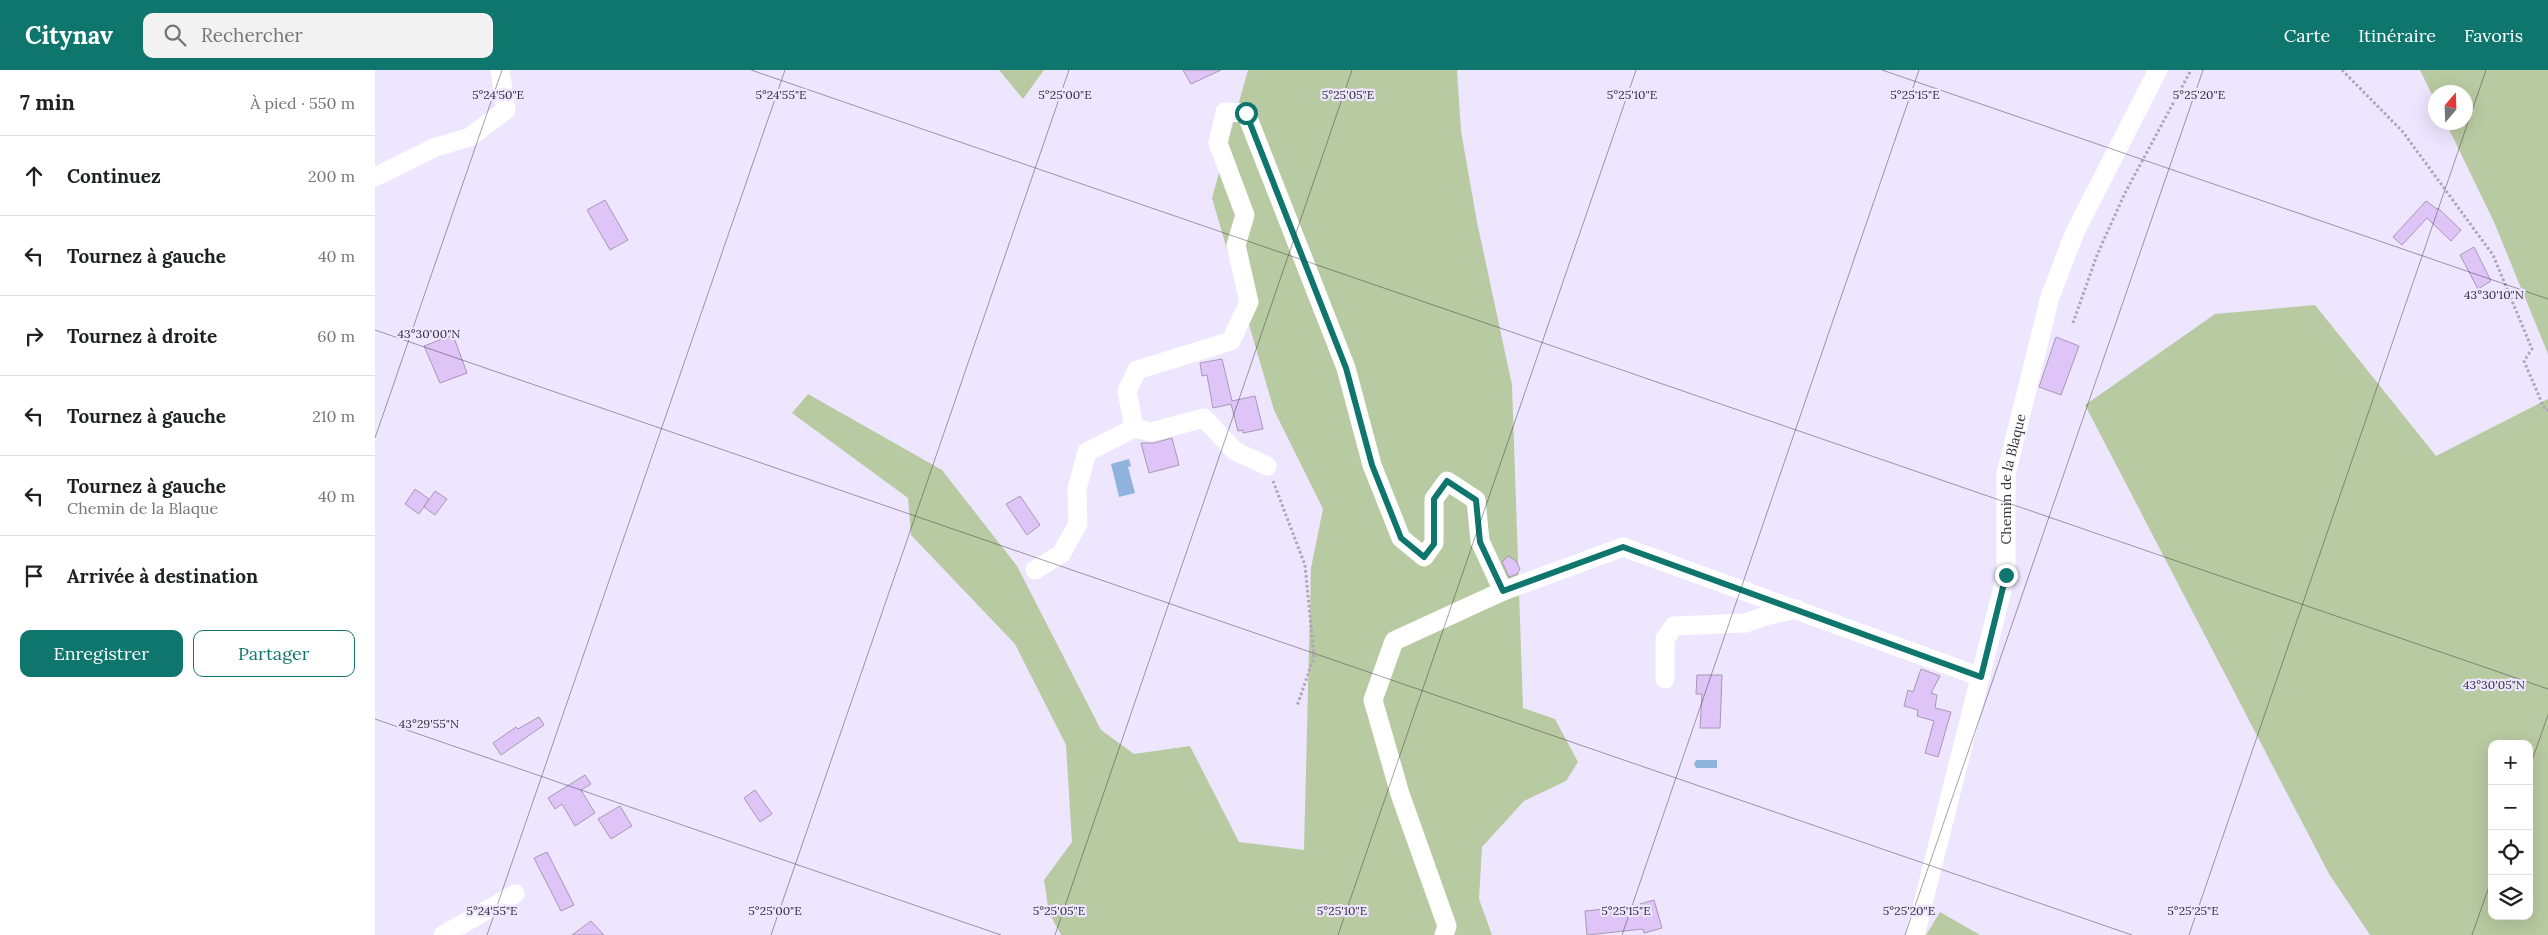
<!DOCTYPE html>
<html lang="fr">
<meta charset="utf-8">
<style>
:root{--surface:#fff;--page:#f2f2f2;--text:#202124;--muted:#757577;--line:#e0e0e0;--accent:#0f766e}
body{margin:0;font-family:Lora,serif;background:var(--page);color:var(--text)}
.controls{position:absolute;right:15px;bottom:15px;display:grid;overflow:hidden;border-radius:10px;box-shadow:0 5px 20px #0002}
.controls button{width:45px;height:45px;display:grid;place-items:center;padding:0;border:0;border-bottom:1px solid var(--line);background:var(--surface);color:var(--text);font:25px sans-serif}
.compass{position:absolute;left:2053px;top:15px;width:45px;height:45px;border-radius:50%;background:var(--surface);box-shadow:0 5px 20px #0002;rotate:19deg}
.stop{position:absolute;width:15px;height:15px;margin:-11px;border:4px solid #0f766e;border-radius:50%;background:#fff}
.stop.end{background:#0f766e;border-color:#fff;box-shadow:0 1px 5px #0008}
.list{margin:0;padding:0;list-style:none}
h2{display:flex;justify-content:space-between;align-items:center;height:65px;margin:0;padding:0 20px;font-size:21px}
h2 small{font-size:16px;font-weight:400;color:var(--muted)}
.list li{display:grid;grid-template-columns:32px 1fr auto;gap:15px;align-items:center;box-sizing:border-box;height:80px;padding:0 20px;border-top:1px solid var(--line)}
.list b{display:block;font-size:19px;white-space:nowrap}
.list p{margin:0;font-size:16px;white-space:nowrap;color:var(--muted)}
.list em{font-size:16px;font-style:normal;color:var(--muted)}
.actions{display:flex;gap:10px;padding:15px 20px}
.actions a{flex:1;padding:11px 0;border:1px solid var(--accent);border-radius:10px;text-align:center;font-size:18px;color:var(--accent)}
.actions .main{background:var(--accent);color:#fff}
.icon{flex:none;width:28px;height:28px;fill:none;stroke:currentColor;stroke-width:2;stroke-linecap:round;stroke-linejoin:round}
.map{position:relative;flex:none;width:2173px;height:865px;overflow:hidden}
header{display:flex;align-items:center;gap:30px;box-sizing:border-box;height:70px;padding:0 25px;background:var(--accent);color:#fff}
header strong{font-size:24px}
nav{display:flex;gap:28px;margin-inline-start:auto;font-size:18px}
.search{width:350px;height:45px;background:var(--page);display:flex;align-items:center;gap:12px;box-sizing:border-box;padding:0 18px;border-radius:10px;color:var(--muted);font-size:19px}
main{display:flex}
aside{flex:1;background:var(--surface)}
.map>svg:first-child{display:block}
.green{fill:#b8caa1;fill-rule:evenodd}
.water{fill:#8eb3dd}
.building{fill:#dfc5f7;stroke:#a798b4}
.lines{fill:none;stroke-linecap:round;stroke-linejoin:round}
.path{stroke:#ada5ba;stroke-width:3;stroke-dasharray:2.5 2.5;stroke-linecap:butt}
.minor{stroke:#fff;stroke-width:19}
.route{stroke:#0f766e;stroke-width:6}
.ticks{fill:none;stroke:#342f3b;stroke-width:1;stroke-opacity:0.45}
.labels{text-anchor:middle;stroke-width:4.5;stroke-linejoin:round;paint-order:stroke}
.street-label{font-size:14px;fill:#342f3b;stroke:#eee5fe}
.ticks-label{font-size:12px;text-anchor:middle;fill:#342f3b;stroke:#eee5fe;stroke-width:4.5;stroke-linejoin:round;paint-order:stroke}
</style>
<header>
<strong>Citynav</strong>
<div class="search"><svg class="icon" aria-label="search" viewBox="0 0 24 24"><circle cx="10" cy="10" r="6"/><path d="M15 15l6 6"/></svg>Rechercher</div>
<nav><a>Carte</a><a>Itinéraire</a><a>Favoris</a></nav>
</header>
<main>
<aside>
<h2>7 min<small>À pied · 550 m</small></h2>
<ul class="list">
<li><svg class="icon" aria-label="ahead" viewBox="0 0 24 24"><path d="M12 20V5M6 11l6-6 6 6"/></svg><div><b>Continuez</b></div><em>200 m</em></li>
<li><svg class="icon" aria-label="left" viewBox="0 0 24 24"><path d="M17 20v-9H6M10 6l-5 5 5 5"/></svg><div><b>Tournez à gauche</b></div><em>40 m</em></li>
<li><svg class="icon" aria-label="right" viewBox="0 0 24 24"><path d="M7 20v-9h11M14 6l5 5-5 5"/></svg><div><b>Tournez à droite</b></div><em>60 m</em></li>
<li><svg class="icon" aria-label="left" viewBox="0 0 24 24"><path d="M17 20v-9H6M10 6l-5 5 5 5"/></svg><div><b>Tournez à gauche</b></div><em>210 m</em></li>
<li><svg class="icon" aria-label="left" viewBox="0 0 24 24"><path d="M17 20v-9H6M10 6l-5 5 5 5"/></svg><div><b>Tournez à gauche</b><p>Chemin de la Blaque</p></div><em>40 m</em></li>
<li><svg class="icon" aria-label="arrive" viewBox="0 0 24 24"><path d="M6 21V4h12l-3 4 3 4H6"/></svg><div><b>Arrivée à destination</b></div></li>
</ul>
<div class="actions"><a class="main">Enregistrer</a><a>Partager</a></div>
</aside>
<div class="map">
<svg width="2173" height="865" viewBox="0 0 2173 865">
<rect width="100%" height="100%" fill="#eee5fe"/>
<path class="green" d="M624,0H669L648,29Z
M873,0H1082L1086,61L1102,152L1137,315L1148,638L1180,649L1203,692L1191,711L1149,731L1107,777L1104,829L1117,865H686L674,843L669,810L697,772L691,675L640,574L536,465L533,428L417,343L433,324L567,400L642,496L726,660L759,684L815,676L864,772L929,780L936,498L948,439L899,340L837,128Z
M2045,0H2173V284L2119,152L2071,53L2090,52V22H2060V31Z
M1940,235L2061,386L2173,329V865H1995L1954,804L1710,335L1840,244ZM2117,674H2154V846H2117Z
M1565,842L1605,865H1551Z"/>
<path class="water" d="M754,389L756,396L753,397L760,423L744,427L736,394Z
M1321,690H1342V698H1321L1319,694Z"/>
<path class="building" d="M808,0H846L816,14Z
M230,130L253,170L235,180L212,140Z
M2051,131L2062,139L2063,138L2086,160L2076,171L2052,148L2027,175L2018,167Z
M2099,177L2116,211L2103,219L2085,185Z
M78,265L92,303L65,313L49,276Z
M1681,267L1704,276L1686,325L1664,317Z
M847,289L857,331L880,326L888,359L868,363V360L863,361L856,334L838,338L832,305L827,306L825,293Z
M797,368L804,395L774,403L766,373H779Z
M40,419L54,429L44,444L30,434Z
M60,421L72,429L60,445L49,437Z
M645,426L665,455L652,465L631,434Z
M1133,486L1141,491L1145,499L1142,504L1134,507L1127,492Z
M1546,599L1565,606L1556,623L1562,625L1560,638L1576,642L1563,687L1550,683L1559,651L1542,646L1543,640L1529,636L1533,620L1538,622Z
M1322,605H1347L1345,658H1325L1327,624H1321Z
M164,647L169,655L126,685L118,673L141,657L143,659Z
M210,705L216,714L206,720L220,743L200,756L187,734L180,739L173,728Z
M380,720L397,744L385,752L369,728Z
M245,736L257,756L236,769L223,749Z
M172,782L199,835L186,841L159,788Z
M1279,830L1287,858L1269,863L1268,859L1212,865L1210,841L1258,836Z
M216,851L229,865H197Z"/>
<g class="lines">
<path class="path" d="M1967,0L2028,62L2118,185L2157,279L2149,291L2170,340H2173
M1698,253L1722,185L1750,123L1816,0
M898,411L930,495L939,587L922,636"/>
<g class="minor">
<path d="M0,107L61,77L95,67L131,40L125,0"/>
<path d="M892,396L860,381L829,348L776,362L759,358L752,321L762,300L856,271L874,232L861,175L870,145L843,73L850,42L871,43L971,298L997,395L1026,468L1049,487L1059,473V429L1072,411L1101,430L1105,471L1128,521L1248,477L1606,607"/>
<path d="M660,500L686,484L703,454L702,419L712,382L759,358"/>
<path d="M1290,609V569L1299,556L1371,553L1390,546L1422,539"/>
<path d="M68,865L140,824"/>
<path d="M1069,865L1072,856L1025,724L998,630L1019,571L1128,521"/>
<path id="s1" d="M1540,865L1631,505V404L1675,227L1700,162L1783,0"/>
</g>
</g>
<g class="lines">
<path class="route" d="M871,43L971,298L997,395L1026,468L1049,487L1059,474V429L1072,411L1101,430L1105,472L1128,521L1248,477L1606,607L1631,505"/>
</g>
<path class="ticks" d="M376,0L2173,619M1507,0L2173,229M0,260L1757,865M0,368L127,0M0,649L626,865M2154,699L2173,645M112,865L410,0M396,865L694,0M680,865L977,0M963,865L1261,0M1247,865L1544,0M1530,865L1828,0M1814,865L2111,0M2097,865L2117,808"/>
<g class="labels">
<g class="street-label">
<text dy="5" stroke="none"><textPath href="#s1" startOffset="468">Chemin de la Blaque</textPath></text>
</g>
</g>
<g class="ticks-label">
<text x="123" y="29">5°24'50"E</text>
<text x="406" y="29">5°24'55"E</text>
<text x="690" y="29">5°25'00"E</text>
<text x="973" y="29">5°25'05"E</text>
<text x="1257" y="29">5°25'10"E</text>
<text x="1540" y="29">5°25'15"E</text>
<text x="1824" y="29">5°25'20"E</text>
<text x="2119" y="229">43°30'10"N</text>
<text x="54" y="268">43°30'00"N</text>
<text x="2119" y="619">43°30'05"N</text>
<text x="54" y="658">43°29'55"N</text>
<text x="117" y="845">5°24'55"E</text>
<text x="400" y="845">5°25'00"E</text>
<text x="684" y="845">5°25'05"E</text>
<text x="967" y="845">5°25'10"E</text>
<text x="1251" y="845">5°25'15"E</text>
<text x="1534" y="845">5°25'20"E</text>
<text x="1818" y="845">5°25'25"E</text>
</g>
</svg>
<div class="controls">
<button>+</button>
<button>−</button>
<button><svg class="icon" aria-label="locate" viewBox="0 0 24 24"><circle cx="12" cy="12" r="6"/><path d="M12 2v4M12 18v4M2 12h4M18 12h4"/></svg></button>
<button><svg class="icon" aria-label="layers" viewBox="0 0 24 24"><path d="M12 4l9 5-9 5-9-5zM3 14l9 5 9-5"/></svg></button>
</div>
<svg class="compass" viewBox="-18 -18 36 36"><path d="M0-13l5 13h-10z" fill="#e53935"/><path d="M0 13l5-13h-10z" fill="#757577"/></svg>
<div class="stop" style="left:871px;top:43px"></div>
<div class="stop end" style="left:1631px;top:505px"></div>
</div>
</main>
